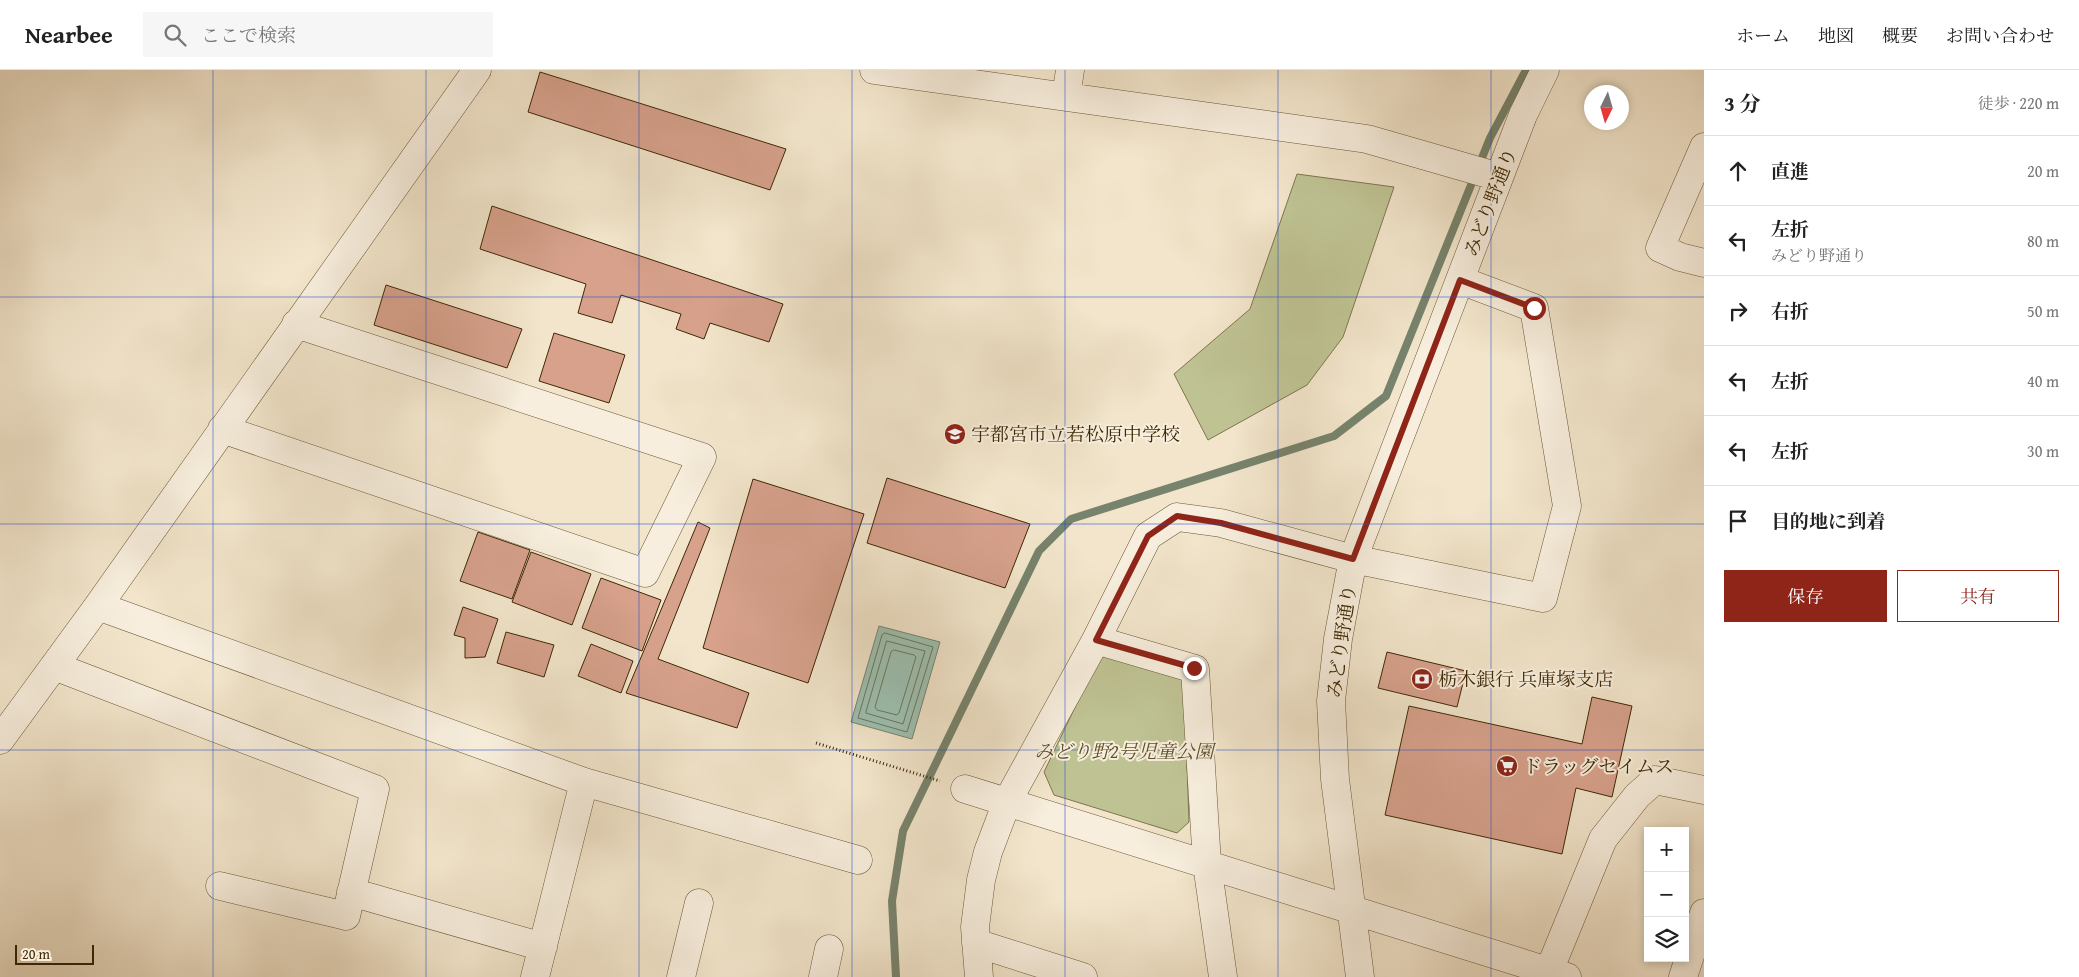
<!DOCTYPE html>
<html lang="ja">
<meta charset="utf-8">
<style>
:root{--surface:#fff;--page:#f6f6f6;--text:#222;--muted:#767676;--line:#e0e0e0;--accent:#8f2418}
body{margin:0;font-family:"Gentium Book Plus","Noto Serif JP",serif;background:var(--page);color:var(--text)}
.controls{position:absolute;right:15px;bottom:15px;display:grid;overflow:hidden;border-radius:0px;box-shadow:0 2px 8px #0003}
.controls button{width:45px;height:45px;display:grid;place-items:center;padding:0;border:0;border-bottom:1px solid var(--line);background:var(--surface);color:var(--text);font:25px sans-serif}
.compass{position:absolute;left:1584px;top:15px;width:45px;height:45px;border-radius:50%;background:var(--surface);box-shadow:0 2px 8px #0003;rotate:185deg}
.scale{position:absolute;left:15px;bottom:12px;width:79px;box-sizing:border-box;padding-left:5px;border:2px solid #3f2805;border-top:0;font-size:14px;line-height:18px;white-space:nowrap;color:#3f2805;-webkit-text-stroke:4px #f7eedd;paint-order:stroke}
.stop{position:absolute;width:15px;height:15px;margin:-11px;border:4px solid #8f2418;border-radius:50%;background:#fff}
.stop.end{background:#8f2418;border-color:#fff;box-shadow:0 1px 5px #0008}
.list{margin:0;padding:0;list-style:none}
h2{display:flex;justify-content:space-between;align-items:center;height:65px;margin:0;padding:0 20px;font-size:21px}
h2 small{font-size:16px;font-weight:400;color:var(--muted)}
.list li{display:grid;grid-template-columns:32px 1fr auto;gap:15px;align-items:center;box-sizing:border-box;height:70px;padding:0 20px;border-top:1px solid var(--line)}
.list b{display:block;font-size:19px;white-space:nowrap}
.list p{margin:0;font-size:16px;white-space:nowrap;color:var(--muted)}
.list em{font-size:16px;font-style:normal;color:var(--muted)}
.actions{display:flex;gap:10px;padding:15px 20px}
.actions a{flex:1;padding:11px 0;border:1px solid var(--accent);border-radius:0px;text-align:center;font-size:18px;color:var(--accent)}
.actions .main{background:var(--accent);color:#fff}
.icon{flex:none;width:28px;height:28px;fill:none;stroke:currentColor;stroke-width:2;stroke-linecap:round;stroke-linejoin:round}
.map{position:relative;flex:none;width:1704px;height:907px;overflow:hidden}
header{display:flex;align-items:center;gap:30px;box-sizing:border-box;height:70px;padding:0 25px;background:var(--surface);border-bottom:1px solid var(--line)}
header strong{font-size:24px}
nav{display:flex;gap:28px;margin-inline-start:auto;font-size:18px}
.search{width:350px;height:45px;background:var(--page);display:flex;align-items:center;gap:12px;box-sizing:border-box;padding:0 18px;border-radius:0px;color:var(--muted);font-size:19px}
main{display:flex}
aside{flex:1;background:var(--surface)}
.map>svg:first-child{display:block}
.green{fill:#bfc394;stroke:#7f764c}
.water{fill:#9cc0b1;stroke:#77836c}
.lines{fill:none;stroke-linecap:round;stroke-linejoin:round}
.shore{stroke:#6e745b;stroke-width:1}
.stream{stroke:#77836c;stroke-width:8}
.building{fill:#d7a18c;stroke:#3f2805}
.minor-casing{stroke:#6c5736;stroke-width:29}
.path{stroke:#3f2805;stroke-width:3;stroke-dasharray:1 2.5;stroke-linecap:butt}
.minor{stroke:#f7eedd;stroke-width:28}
.route{stroke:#8f2418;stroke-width:6}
.grid{fill:none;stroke:#1d4ed8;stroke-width:1;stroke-opacity:0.55}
.labels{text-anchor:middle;stroke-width:4;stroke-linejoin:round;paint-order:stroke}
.street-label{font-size:19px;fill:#3f2805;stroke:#f7eedd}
.poi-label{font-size:19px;fill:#3f2805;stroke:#f7eedd;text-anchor:start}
.park-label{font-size:19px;font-style:italic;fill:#5f4f29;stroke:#f7eedd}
</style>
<header>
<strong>Nearbee</strong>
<div class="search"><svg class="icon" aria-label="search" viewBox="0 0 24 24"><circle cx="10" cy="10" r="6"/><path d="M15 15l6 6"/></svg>ここで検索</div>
<nav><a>ホーム</a><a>地図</a><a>概要</a><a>お問い合わせ</a></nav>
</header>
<main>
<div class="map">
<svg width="1704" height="907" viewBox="0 0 1704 907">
<rect width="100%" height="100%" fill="#f2e5cb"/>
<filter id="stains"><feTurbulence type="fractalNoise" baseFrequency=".004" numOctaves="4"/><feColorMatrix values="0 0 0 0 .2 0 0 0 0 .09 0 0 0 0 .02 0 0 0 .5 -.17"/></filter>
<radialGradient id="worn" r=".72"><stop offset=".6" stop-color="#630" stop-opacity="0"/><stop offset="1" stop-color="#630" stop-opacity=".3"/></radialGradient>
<path class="green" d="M1297,104L1394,117L1343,267L1307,315L1208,370L1174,304L1250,239Z
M1101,583L1184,609L1189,752L1177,763L1054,725L1044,702Z"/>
<path class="water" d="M879,556L940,572L912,669L851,652Z"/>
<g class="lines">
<path class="shore" d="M885,563L933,577L907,662L858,648L882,565Z
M887,571L925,581L903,654L866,643Z
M894,580L914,585L916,587L899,643L897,645L877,640L875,637L891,582Z"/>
<path class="stream" d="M896,907L892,831L903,761L1039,481L1071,449L1334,366L1386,326L1490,68L1526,0"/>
</g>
<path class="building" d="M540,2L786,79L770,120L528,42Z
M492,136L783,234L769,272L710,253L704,269L676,259L681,244L621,225L612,253L578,243L586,214L480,179Z
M386,215L522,259L507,298L374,255Z
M554,263L625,285L609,333L539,311Z
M887,408L1030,454L1005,518L867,473Z
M753,409L864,444L808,613L703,578Z
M698,452L710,458L658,589L749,623L737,658L626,623Z
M478,462L530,480L512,529L460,511Z
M531,482L591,504L572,555L512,532Z
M601,508L661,530L642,581L582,558Z
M463,537L498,549L485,587L465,588V568L454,565Z
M506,562L554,575L544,607L497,593Z
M591,574L633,591L621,623L578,606Z
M1387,582L1466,601L1457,637L1378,618Z
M1592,627L1632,636L1612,727L1576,718L1562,784L1385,745L1409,636L1582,674Z"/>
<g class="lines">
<g class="minor-casing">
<path id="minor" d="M874,0L1367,69L1499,107
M1066,27L1070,0
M1704,77L1660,178L1680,187L1704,193
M222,359L645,503L702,387L296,254
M98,536L584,712L535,907
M1096,570L1148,466L1177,447L1221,453L1353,489L1543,528L1567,436L1534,238L1460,210
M54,596L375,719L346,846L220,816
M0,670L98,536L477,0
M584,712L858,790
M965,719L1567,907
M351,822L543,877
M976,873L1083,907
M1549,901L1603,769L1637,726L1655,710L1704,720
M681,907L699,833
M823,907L829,879
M979,907L975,857L981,810L988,782L1007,732L1096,570L1195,599L1207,794L1223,907
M1360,907L1335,709L1331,631L1338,569L1353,489L1523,45L1545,0
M1683,907L1704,843"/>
</g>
<path class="path" d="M816,673L940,711"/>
<use href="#minor" class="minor"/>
</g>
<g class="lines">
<path class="route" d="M1194,598L1096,570L1148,466L1177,446L1221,453L1353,489L1460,210L1534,238"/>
</g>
<path class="grid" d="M213,0V907M426,0V907M639,0V907M852,0V907M1065,0V907M1278,0V907M1491,0V907M0,227H1704M0,454H1704M0,680H1704"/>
<defs>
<g id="school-disc" transform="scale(1.125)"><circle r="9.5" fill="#8f2418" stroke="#f7eedd"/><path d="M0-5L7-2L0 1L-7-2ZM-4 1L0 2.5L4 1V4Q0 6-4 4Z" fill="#fff"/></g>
<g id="bank-disc" transform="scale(1.125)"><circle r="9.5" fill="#8f2418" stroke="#f7eedd"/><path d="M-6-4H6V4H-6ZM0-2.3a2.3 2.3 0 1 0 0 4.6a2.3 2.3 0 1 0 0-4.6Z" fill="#fff"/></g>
<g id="supermarket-disc" transform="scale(1.125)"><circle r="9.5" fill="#8f2418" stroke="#f7eedd"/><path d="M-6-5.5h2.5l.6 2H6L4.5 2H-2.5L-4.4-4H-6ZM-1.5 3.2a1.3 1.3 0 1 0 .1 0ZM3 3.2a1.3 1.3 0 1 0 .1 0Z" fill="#fff"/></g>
</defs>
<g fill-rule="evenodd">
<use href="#school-disc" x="955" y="364"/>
<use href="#bank-disc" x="1422" y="609"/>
<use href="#supermarket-disc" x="1507" y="696"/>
</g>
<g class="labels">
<g class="street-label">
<text transform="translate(1490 132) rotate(-69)" y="7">みどり野通り</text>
<text transform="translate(1341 571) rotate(-82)" y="7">みどり野通り</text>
</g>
<g class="poi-label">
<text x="971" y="371">宇都宮市立若松原中学校</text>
<text x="1438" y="616">栃木銀行 兵庫塚支店</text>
<text x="1523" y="703">ドラッグセイムス</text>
</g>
<g class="park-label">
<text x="1124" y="688">みどり野2号児童公園</text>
</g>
</g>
<rect width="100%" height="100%" filter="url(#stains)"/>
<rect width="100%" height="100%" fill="url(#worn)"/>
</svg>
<div class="controls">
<button>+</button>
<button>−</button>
<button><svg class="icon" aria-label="layers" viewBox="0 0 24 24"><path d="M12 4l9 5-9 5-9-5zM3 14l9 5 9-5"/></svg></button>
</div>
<svg class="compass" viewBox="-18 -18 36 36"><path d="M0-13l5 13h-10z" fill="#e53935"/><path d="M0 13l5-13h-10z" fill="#767676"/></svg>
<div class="scale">20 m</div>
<div class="stop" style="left:1534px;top:238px"></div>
<div class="stop end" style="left:1194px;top:598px"></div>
</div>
<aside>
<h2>3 分<small>徒歩 · 220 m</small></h2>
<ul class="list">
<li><svg class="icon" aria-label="ahead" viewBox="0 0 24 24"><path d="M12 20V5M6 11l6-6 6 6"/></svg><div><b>直進</b></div><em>20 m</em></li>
<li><svg class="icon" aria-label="left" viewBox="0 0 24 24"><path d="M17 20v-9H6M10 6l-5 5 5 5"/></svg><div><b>左折</b><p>みどり野通り</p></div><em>80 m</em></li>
<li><svg class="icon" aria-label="right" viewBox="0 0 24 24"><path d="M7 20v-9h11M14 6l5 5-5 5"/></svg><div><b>右折</b></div><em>50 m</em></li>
<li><svg class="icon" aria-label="left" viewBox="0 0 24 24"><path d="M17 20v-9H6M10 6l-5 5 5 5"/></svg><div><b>左折</b></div><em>40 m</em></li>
<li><svg class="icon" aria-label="left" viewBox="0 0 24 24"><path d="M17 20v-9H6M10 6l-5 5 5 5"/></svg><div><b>左折</b></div><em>30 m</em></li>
<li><svg class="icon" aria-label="arrive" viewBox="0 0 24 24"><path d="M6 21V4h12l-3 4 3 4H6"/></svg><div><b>目的地に到着</b></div></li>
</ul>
<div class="actions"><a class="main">保存</a><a>共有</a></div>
</aside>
</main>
